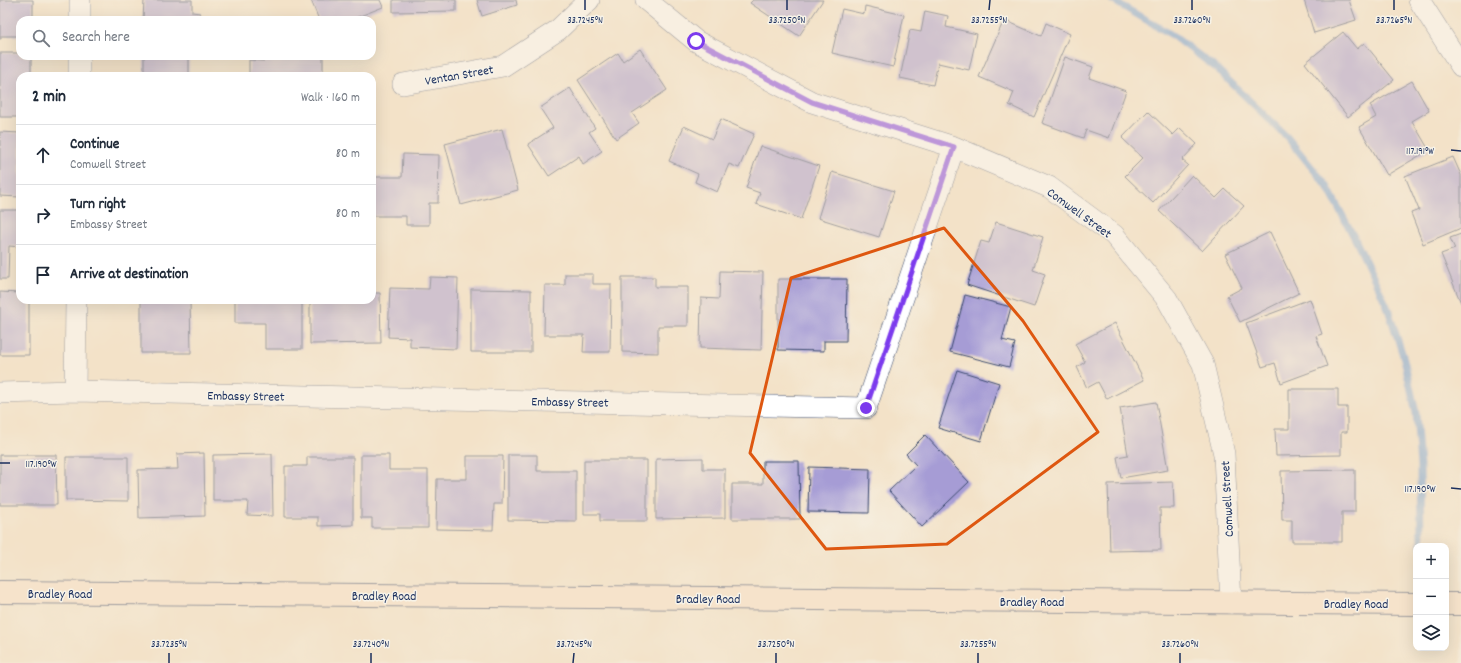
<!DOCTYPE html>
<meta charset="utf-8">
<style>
:root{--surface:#fff;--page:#f2f2f3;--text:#1f2937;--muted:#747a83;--line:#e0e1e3}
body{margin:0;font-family:Dekko,sans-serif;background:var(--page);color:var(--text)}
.controls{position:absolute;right:12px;bottom:12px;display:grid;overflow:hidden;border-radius:8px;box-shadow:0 4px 16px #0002}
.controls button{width:36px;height:36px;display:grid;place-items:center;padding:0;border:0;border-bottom:1px solid var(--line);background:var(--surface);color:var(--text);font:20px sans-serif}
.stop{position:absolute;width:12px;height:12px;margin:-9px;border:3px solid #7c3aed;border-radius:50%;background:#fff}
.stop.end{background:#7c3aed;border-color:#fff;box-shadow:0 1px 4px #0008}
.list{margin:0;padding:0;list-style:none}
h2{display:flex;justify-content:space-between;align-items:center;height:52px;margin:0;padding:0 16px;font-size:17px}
h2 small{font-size:13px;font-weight:400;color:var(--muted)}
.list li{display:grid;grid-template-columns:26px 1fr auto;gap:12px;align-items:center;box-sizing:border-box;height:60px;padding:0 16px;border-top:1px solid var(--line)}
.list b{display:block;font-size:15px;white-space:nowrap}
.list p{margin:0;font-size:13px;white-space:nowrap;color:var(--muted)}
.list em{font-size:13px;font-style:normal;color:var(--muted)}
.icon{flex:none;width:22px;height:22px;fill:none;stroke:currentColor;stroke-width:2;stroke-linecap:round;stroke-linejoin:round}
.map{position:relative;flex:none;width:1461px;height:663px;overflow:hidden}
.search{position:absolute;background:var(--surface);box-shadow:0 4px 16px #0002;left:16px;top:16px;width:360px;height:44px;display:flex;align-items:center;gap:10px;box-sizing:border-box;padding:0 14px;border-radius:12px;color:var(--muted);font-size:15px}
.panel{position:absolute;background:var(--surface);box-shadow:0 4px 16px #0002;left:16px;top:72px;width:360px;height:232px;border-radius:12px}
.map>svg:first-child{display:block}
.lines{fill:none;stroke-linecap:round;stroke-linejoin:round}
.stream{stroke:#6c9dd6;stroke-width:7}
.building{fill:#a69cd5}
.street-casing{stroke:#3b4a6e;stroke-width:22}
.secondary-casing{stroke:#3b4a6e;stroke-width:24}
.street{stroke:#fff;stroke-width:21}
.secondary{stroke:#fbe5cf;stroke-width:22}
.route{stroke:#7c3aed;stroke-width:5}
.marked{fill:none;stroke:#de5710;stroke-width:3;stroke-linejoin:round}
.ticks{fill:none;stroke:#1b2f5e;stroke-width:1.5}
.labels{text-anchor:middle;stroke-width:3;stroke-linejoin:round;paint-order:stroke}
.street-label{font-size:13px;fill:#1b2f5e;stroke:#f7f3e8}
.ticks-label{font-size:10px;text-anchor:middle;fill:#1b2f5e;stroke:#f7f3e8;stroke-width:3;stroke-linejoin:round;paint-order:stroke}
</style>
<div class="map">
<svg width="1461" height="663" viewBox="0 0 1461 663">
<rect width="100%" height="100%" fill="#f7f3e8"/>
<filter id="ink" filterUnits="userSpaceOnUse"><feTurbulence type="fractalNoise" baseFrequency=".025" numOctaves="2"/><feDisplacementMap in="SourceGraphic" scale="8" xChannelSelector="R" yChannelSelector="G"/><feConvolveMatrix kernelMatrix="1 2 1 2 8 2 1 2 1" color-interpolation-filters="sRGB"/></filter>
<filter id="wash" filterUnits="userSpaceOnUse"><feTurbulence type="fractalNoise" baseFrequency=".012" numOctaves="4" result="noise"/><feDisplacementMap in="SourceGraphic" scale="16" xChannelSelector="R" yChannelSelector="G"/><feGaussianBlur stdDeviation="0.9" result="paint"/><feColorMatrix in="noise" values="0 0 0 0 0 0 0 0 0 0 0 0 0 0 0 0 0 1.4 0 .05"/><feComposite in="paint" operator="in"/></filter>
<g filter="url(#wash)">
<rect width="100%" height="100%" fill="#f3e2c8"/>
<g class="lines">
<path class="stream" d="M1112,0L1172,35L1216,68L1287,137L1327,186L1356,241L1387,306L1404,359L1416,413L1420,466L1421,546"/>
</g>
<g id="blocks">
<path class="building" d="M0,0H33V20H20V36H1V39H0Z
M144,0H192V12L200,13V20H143Z
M311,0H380L383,7L350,20H319Z
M393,0H456V11L393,12Z
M477,0H516L517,5L482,16Z
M753,0H823L799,36L750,3Z
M1304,0H1349L1356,20L1314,33Z
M865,6L904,15L893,67L832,53L842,9L864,14Z
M925,11L948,16L946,27L977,34L969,70L938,63L933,85L900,78L910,30L921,32Z
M1004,20L1041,36L1046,23L1070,34L1034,117L1009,105L1014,92L979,77Z
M1343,32L1357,49L1364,43L1394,80L1348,117L1305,63Z
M640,49L667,90L632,113L639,123L616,139L578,80L618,53L623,61Z
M0,53H20V56H31V76H20V117H0Z
M144,56H189V76H144Z
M264,56H323V76H249V60L264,61Z
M1065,57L1093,67L1089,78L1126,91L1109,138L1086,130L1083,138L1042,123Z
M1412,81L1429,111L1412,121L1429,150L1387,175L1359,127L1376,117L1370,105Z
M570,88L595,128L589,132L602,151L583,164L579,156L549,176L528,144L553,128L540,108Z
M1148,111L1173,135L1180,128L1197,144L1182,160L1188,165L1153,203L1125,176L1143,158L1122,138Z
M721,119L754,134L739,168L729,164L717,192L695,182L698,174L669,161L684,126L712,139Z
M502,129L518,190L461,205L445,144Z
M0,132L20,133V197L0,196Z
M760,146L819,166L801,219L756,204L760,193L746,188Z
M403,154L439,155L438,203H429V225H406V216H372V177H402Z
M1453,157L1461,175V228L1423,244L1411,213L1419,210L1405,176Z
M832,172L894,191L879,237L818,218Z
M1192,175L1216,198L1225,189L1244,206L1202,251L1159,211Z
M0,210H20V247L9,246L8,279H0Z
M996,222L1043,237L1033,270L1045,274L1034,307L967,285L981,241L989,243Z
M1270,232L1299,293L1240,322L1227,296L1242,288L1225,254Z
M1461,234V303L1441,254L1455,249L1450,238Z
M720,271L763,272L761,350L700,348L701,298L719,299Z
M565,274H593V284H611L610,352H583L584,335H544L545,285H565Z
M430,277L458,278L456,349L410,347V338L388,337L390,288L429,289Z
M622,277H655V287H688V326H658V353L622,352Z
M778,279H847L846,341H824V351L778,350Z
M471,289L531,290V352H471Z
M0,292L20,293V300H29V355H0Z
M372,293H380L381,343L310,344V300H372Z
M965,295L1011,307L1002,340L1015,343L1009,367L950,352Z
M1310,299L1322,334L1316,336L1327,366L1281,383L1275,363L1262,367L1246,323Z
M141,300H190L191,353H141Z
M235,300H302V349H265V323H235Z
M1115,323L1144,380L1107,399L1098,382L1087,388L1077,367L1085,362L1075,344Z
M957,370L999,383L981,441L938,428Z
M1289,389H1338V407H1347V432H1341V455L1276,456L1275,429H1289Z
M1156,402L1168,470L1121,478L1117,457L1128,455L1120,408Z
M925,435L969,482L922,527L889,491L916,465L906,454Z
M204,453L205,516L139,518L138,470L178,469L177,454Z
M272,454L273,516L247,515L248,501H213V455Z
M0,455H56L57,505H0Z
M361,455H389V470H428V528H372V518H361Z
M508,455H537V471H576V521L508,520Z
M467,456H503L502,504H494L493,530L436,529L437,479H467Z
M66,457H128V501L66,500Z
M307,457H353V525L318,526V517H285V466H307Z
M703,458V469H725V518L656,519V459Z
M584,460H647V521H600V514H584Z
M763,461H799L800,519H732V484H763Z
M809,467L870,469L869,513L808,512Z
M1355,470V512H1342V542H1292V520H1282L1281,471Z
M1173,482L1174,508H1160L1161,550L1110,551L1108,484Z"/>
</g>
</g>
<g filter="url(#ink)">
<use href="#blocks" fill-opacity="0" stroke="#3b4a6e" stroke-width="1"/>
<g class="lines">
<g class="street-casing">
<path id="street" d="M646,0L696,41L812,102L954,147L1049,187L1114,235L1167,299L1203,364L1224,454L1231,603
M1419,0L1461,66
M80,20V0
M79,76V56
M403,84L503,66L558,30L589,0
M75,391L76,300
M0,393L75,391L866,408L954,147"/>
</g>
<g class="secondary-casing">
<path id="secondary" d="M0,592L1416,604
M1446,604H1461"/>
</g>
<use href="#street" class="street"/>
<use href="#secondary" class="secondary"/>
</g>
</g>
<g class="lines" filter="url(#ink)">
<path class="route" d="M696,41L812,102L954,147L866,408"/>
</g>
<path d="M0 0H1461V663H0ZM944,228L1023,321L1098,432L947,544L826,549L750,453L791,278Z" fill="#f3e2c8" fill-opacity=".55" fill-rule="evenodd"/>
<path class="marked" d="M944,228L1023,321L1098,432L947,544L826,549L750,453L791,278Z"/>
<path class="ticks" d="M585,10V0M787,10V0M989,10L990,0M1192,10V0M1394,10V0M1451,150L1461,151M0,463H10M1451,488L1461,489M169,663V653M371,663V653M573,663L574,653M776,663V653M978,663V653M1180,663V653"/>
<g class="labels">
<g class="street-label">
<text transform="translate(459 74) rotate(-10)" y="5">Ventan Street</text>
<text transform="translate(1080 212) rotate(36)" y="5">Comwell Street</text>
<text transform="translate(246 395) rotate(1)" y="5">Embassy Street</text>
<text transform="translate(570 401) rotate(1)" y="5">Embassy Street</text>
<text transform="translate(1226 499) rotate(-93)" y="5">Comwell Street</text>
<text x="60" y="598">Bradley Road</text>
<text x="384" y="600">Bradley Road</text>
<text x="708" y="603">Bradley Road</text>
<text x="1032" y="606">Bradley Road</text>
<text x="1356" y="608">Bradley Road</text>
</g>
</g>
<g class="ticks-label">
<text x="585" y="23">33.7245°N</text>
<text x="787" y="23">33.7250°N</text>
<text x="989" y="23">33.7255°N</text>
<text x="1192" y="23">33.7260°N</text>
<text x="1394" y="23">33.7265°N</text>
<text x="1420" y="154">117.191°W</text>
<text x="41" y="467">117.190°W</text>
<text x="1420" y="492">117.190°W</text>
<text x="169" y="647">33.7235°N</text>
<text x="371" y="647">33.7240°N</text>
<text x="574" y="647">33.7245°N</text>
<text x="776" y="647">33.7250°N</text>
<text x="978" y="647">33.7255°N</text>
<text x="1180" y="647">33.7260°N</text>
</g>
</svg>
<div class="controls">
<button>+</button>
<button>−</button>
<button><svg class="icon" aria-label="layers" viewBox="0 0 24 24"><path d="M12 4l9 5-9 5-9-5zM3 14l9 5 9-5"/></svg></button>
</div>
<div class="stop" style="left:696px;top:41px"></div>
<div class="stop end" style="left:866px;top:408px"></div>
<div class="search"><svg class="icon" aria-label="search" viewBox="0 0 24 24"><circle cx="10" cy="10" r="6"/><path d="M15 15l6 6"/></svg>Search here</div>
<section class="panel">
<h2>2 min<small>Walk · 160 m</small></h2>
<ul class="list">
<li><svg class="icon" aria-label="ahead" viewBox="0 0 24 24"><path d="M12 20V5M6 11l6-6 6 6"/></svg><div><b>Continue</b><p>Comwell Street</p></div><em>80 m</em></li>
<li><svg class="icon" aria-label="right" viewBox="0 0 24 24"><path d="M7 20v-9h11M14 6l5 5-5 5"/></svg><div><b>Turn right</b><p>Embassy Street</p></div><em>80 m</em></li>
<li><svg class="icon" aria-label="arrive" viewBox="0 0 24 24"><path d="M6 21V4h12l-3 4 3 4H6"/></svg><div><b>Arrive at destination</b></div></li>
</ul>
</section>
</div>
